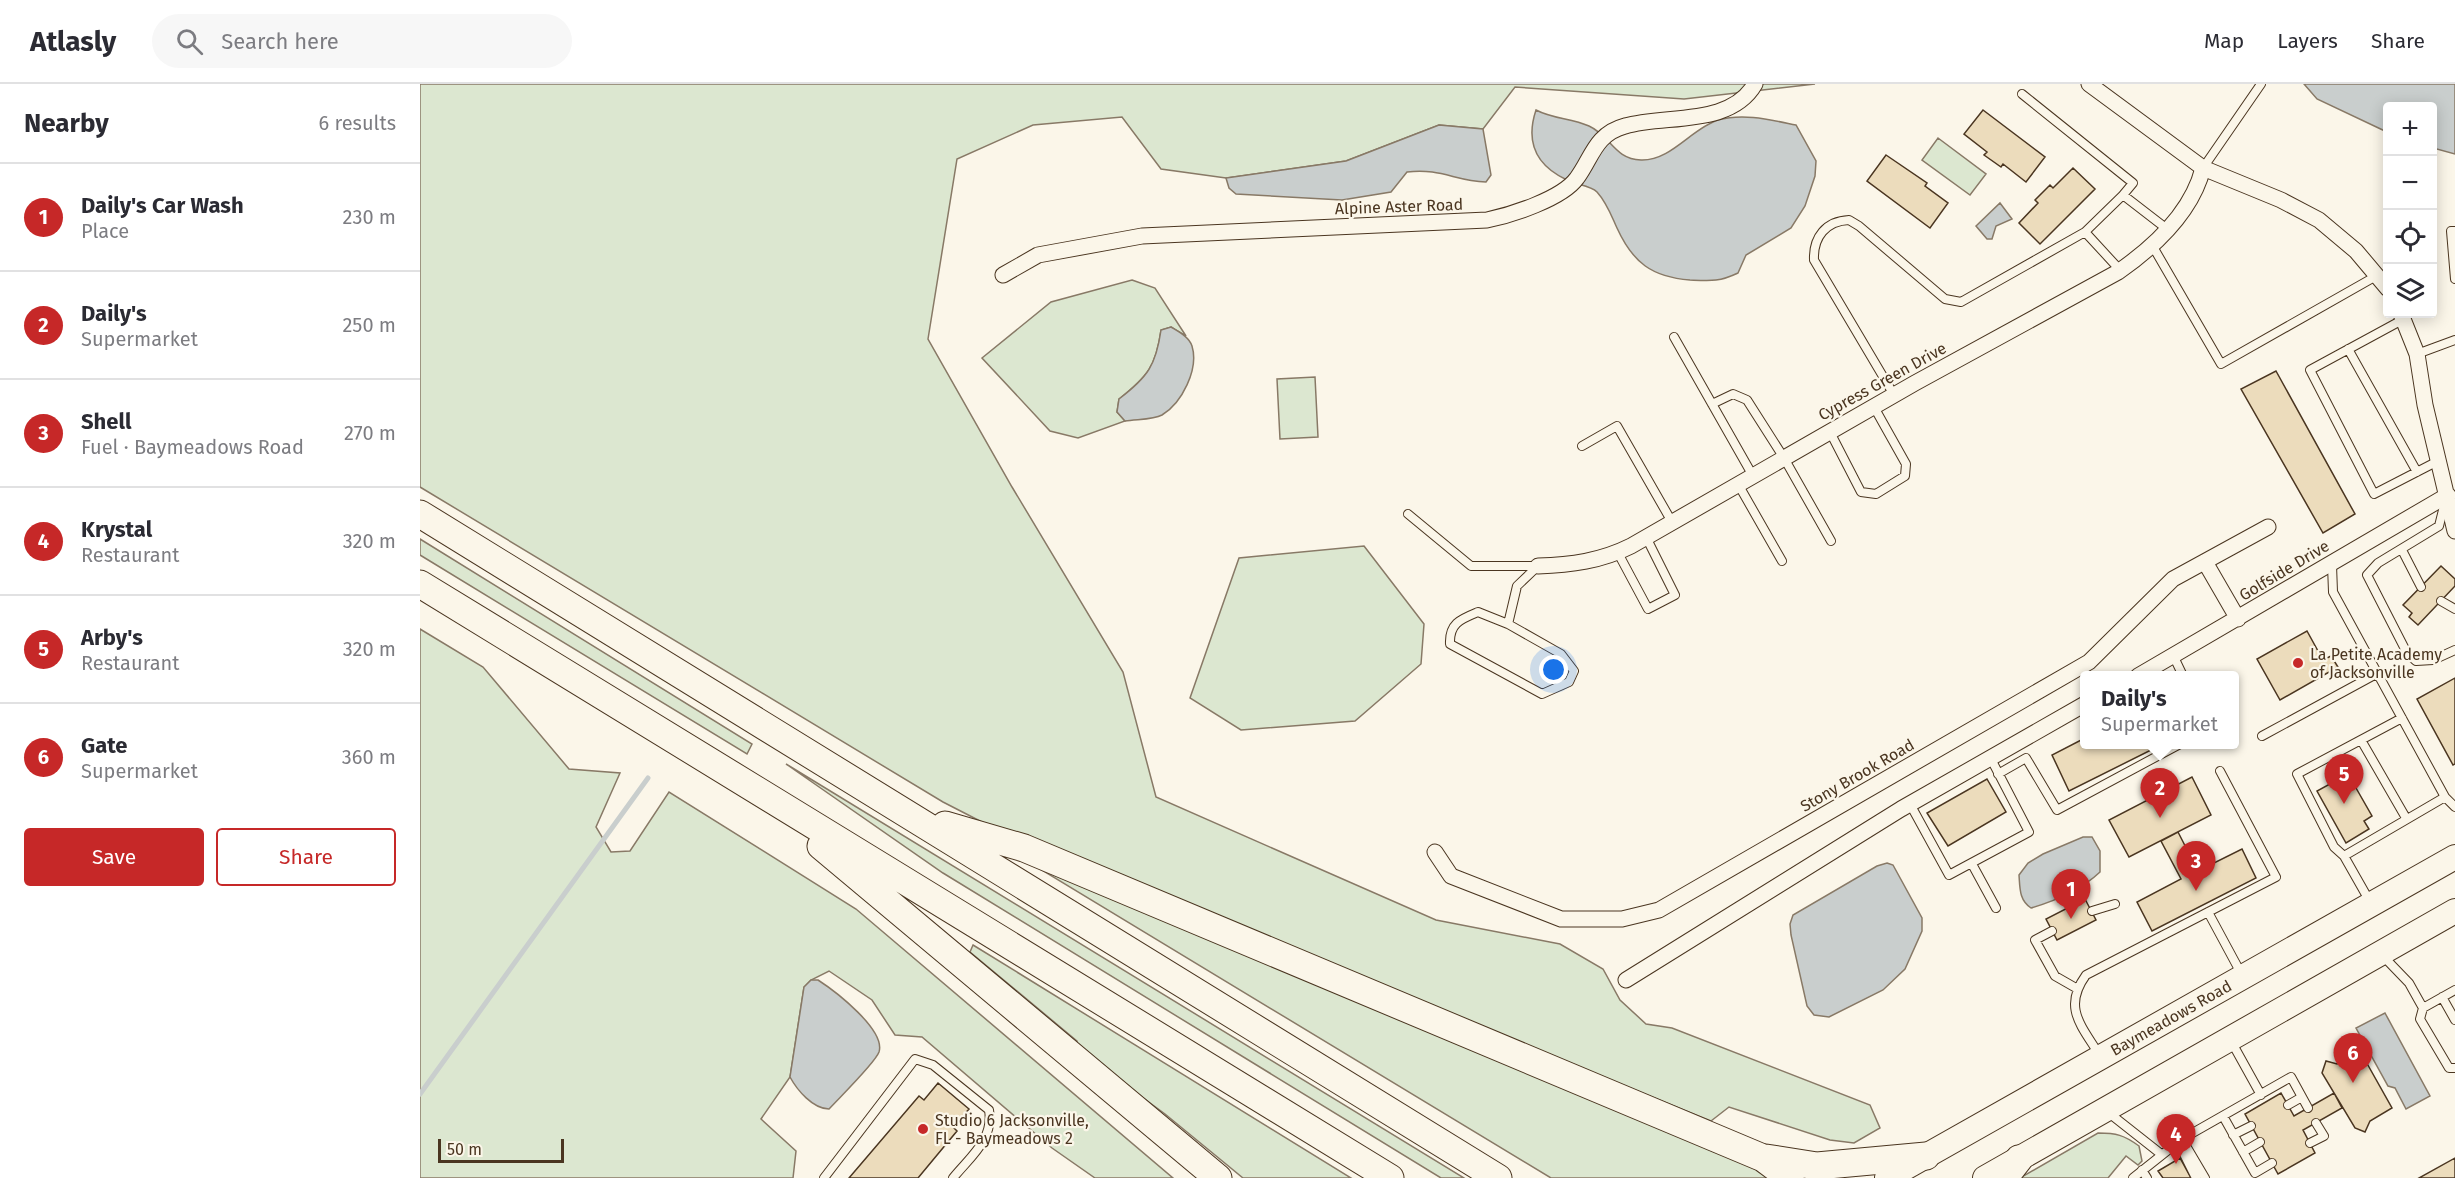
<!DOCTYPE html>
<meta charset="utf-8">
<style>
:root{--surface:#fff;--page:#f7f7f7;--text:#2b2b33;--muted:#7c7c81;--line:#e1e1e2;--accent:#c62828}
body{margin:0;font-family:"Fira Sans",sans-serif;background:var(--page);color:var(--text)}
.controls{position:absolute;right:18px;top:18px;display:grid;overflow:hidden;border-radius:6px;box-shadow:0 3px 15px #0003}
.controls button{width:54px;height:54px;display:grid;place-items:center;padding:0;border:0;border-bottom:2px solid var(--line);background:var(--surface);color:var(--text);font:30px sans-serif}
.scale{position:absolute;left:18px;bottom:15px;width:126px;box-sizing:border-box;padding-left:6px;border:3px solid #4a3520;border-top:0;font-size:16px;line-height:21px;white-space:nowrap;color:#4a3520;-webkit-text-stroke:4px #fbf6e9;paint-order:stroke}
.you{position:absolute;left:1134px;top:586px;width:21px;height:21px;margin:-15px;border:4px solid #fff;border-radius:50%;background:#1a73e8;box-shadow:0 0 0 9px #1a73e833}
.badge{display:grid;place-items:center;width:39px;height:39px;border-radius:50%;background:var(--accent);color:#fff;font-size:20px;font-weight:700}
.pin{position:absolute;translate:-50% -50px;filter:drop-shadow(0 2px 3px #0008)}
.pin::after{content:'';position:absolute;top:32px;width:21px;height:18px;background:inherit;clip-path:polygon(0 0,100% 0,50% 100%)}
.popup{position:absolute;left:1660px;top:587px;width:159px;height:78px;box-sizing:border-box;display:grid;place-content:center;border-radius:6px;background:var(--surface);filter:drop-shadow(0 2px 4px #0005);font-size:20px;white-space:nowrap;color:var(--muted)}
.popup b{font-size:22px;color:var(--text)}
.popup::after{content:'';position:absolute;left:50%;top:100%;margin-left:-12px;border:12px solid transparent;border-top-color:var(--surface)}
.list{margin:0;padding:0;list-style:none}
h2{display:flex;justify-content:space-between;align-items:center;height:78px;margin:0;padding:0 24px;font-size:26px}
h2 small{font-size:20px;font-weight:400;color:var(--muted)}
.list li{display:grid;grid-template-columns:39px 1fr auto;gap:18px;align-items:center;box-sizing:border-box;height:108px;padding:0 24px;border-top:2px solid var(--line)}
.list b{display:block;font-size:22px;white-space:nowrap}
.list p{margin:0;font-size:20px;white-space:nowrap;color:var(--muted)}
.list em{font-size:20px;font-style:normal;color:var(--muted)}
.actions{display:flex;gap:12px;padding:18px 24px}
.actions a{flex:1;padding:14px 0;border:2px solid var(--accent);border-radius:6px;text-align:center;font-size:21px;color:var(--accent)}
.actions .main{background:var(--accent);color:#fff}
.icon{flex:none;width:33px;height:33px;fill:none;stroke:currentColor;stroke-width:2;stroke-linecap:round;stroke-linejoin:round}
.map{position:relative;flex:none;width:2035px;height:1094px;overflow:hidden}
header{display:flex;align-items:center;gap:36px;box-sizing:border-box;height:84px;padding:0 30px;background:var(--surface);border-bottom:2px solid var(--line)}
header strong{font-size:28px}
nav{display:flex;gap:33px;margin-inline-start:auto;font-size:21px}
.search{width:420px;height:54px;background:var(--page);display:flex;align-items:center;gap:15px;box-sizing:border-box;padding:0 21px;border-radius:33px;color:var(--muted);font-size:22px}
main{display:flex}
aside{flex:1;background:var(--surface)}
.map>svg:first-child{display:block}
.green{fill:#dce7d0;stroke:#887966;stroke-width:1.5}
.water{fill:#c9cecd;stroke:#887966;stroke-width:1.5}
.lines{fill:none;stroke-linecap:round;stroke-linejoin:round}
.stream{stroke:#c9cecd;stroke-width:5}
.building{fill:#ecdcbc;stroke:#4a3520;stroke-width:1.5}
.lane-casing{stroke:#4a3520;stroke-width:10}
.street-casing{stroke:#4a3520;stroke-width:17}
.primary-casing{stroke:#4a3520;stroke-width:26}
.highway-casing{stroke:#4a3520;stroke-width:29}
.lane{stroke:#fbf6e9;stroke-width:8}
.street{stroke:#fbf6e9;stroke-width:15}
.primary{stroke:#fbf6e9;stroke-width:24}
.highway{stroke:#fbf6e9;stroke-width:27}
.poi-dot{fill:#c62828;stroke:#fbf6e9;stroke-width:2}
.labels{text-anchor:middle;stroke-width:4.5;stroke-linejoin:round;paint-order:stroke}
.street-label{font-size:16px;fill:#4a3520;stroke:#fbf6e9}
.poi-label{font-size:16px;fill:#4a3520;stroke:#fbf6e9;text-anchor:start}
</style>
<header>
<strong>Atlasly</strong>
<div class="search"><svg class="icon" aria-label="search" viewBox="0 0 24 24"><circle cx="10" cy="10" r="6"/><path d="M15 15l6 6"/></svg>Search here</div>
<nav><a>Map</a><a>Layers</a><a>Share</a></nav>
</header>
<main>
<aside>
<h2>Nearby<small>6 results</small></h2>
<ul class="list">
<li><span class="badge">1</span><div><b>Daily's Car Wash</b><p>Place</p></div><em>230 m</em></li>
<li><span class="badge">2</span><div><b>Daily's</b><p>Supermarket</p></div><em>250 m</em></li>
<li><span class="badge">3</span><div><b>Shell</b><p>Fuel · Baymeadows Road</p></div><em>270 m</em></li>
<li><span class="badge">4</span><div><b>Krystal</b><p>Restaurant</p></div><em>320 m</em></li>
<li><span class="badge">5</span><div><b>Arby's</b><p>Restaurant</p></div><em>320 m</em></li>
<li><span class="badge">6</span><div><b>Gate</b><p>Supermarket</p></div><em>360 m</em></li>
</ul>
<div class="actions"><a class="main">Save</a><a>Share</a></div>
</aside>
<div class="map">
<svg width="2035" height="1094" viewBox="0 0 2035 1094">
<rect width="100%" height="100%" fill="#fbf6e9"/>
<path class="green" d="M0,0H1395L1264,15L1095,3L1063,45L1019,41L926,77L806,94L741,85L702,33L613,41L537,75L508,255L592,403L703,588L736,713L1016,836L1140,860L1183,885L1200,916L1226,940L1252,944L1450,1021L1460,1044L1434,1059L1410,1056L1309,1023L1291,1037L595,755L523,718L0,403Z
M1518,54L1566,90L1550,111L1502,76Z
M712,196L735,204L766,252L751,243L741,246C736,282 728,292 699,315L697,328L705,337L658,354L630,347L562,274L631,218Z
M895,293L898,353L860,355L857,295Z
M0,455L332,660L327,670L0,471Z
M944,462L1004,540L1001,580L935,637L821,646L770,614L819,474Z
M0,545L63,583L149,685L200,689L176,743L191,768L210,767L249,708L436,825L753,1094H675L632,1064L502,953L475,951L452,916L409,887L391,896L384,903L370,993L341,1035L376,1067L373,1094H0Z
M366,680L1044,1094H1021L523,789Z
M582,762L1245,1042L1354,1094H1131Z
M553,861L931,1094H823L745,1030L657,965V957L550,868Z
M1678,1049C1696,1049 1704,1051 1719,1062L1722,1077L1718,1081L1706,1072L1688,1094H1600Z"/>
<path class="water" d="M1884,0H2035V70L2013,64L2012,22H1968L1967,48L1897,15Z
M1116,26C1133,35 1151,34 1169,42C1191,52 1194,75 1221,76C1251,77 1272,44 1298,36C1324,29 1351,36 1376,41L1396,77L1395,92L1385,122L1371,144L1326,171L1318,189C1299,198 1291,197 1270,196C1232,193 1213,179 1197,144C1191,131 1187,119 1177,108C1170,101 1156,101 1147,96C1117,82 1105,59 1116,26Z
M1019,41L1063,45L1071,91L1066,98C1035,97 1021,84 987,88L971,108L922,116L816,110L809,104L806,94L926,77Z
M1580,119L1592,135L1576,142L1572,155H1567L1556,142Z
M751,243C759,248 769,253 772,262C779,285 762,319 742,331C733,336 716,335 705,337L697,328L699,315C728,293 736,281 741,246Z
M1663,753H1672L1680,767V788C1662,805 1635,817 1611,824C1599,816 1600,804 1599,791L1608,779L1623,770Z
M1467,779L1473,781L1502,834V847L1485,885L1463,906L1409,933L1394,931L1387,922L1371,851L1370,840L1373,831L1457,782Z
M391,896H398C415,907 466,946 459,968C455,979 419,1014 409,1025C393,1025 377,1006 370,993L384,903Z
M1965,929L2010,1012L1986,1025L1975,1004L1968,1002L1936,944Z"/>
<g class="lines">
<path class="stream" d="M0,1010L228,694"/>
</g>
<path class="building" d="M1563,26L1625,73L1606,98L1583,80L1581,83L1564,71L1567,68L1544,50Z
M1466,71L1507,99L1505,102L1528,119L1510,144L1447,97Z
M1653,84L1675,105L1620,160L1599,139L1618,119L1615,116L1630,101L1633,104Z
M1856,287L1935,430L1903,449L1821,305Z
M2021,482L2035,495V502L1998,541L1989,533L1992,529L1983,521Z
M1887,547L1903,576L1911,572L1918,583L1860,616L1837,575Z
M2035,594V680L2033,681L1997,615Z
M1665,654V660H1743L1649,707L1632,671Z
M1928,690L1952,732L1944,737L1949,745L1926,759L1897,707Z
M1772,693L1791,731L1709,773L1689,736Z
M1567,695L1586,728L1528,762L1507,729Z
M1758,748L1778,787L1822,765L1836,794L1732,847L1717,818L1761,795L1741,757Z
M1665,815L1676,836L1637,856L1626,835Z
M1940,967L1972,1024L1950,1037L1945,1048L1935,1044L1902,989L1906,977L1917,980Z
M518,999L549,1025L533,1043L537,1047L498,1094H429L499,1012L504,1016Z
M1861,1009L1874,1032L1914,1009L1922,1024L1883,1046L1895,1069L1858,1090L1825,1030Z
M1760,1074L1771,1094H1743L1738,1087Z
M2035,1074V1094H1999Z"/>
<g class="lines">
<g class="lane-casing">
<path id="lane" d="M1602,10L1713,99L1703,111L1747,145
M1783,84L1841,0
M2035,147H2031L2035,195
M1665,148L1703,111
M1732,161L1801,280L1958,191
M1984,235L1890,286L1954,410L2018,377
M1254,253L1333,392
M1928,265L1997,388
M1997,270L2035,256
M1474,311L1394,176C1393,153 1406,137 1429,136L1439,142L1525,215L1541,218L1665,148L1700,186
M1292,320L1313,310L1327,316L1364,374L1411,457
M1410,348L1441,408L1456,410L1485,392L1486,380L1454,323
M1162,362L1197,342L1252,438
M1318,400L1362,477
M2025,418L2019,442L1958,479L1947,491L1987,569L1996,577L2013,576L2035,566
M988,430L1051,482H1118
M1982,466L2001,503
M1198,469L1228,525L1255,511L1226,453
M1912,481L1913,508L2025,713L2035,723
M2021,517L2035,525
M1088,540L1058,528C1041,535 1029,539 1030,560L1122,610L1149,598L1154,587L1141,570L1088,540L1097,502L1118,482
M1753,571L1763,592
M1842,652L1958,589
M1941,656L1986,734
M1578,690L1606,674L1637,726L1760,660
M1490,720L1529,791L1609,748L1571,675
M1924,772L2025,713
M1552,780L1576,824
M1949,816L1924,772L1914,763L1877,690L1982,634
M1672,827L1695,820
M1788,828L1822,891
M1632,847L1615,856L1635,892L1656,904
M1962,871L1989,899L2003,924
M2035,906L2003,924L2000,935L2029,984H2035
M2022,913L2035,936
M1811,957L1841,1011
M1680,972C1662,942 1642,924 1666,891L1856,793L1800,687
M1868,1021L1882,1013
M1689,1029L1741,1070
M1803,1032L1835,1089L1852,1079
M1813,1051L1831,1042
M1762,1055L1785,1094
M1758,1058L1776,1094
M1890,1059L1904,1052L1896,1039
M1823,1068L1840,1058
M1722,1086L1727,1094
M404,1094L495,975L513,981L569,1026C574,1055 551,1072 533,1094
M1713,1094L1762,1055L1871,993L1888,1024"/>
</g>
<g class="street-casing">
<path id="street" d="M1669,0L1783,84L1861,116L1899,136L1936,167L1968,205
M583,191L618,171L722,152L1067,136C1091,131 1142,115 1157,94C1172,74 1175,50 1205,42C1246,30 1310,43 1335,0
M1981,230L1997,270L2005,321L2035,447
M1785,478L1818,535
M1118,482C1151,481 1181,477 1211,462L1495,299L1698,188C1734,163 1772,128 1783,84
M1718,592L2028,411
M1015,768L1031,792L1141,835H1202L1239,826L1669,578L1753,495L1848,443
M1206,896L1481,725L1665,620"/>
</g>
<g class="primary-casing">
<g id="primary">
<path id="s1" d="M1467,1094L2035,773"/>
<path d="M1565,1094L2035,827"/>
</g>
</g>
<g class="highway-casing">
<path id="highway" d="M0,430L1078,1094
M0,500L970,1094
M525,741L604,764L1343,1074L1370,1094
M401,762L798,1094
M1346,1074L1397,1082L1506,1072
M1584,1094L1599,1075"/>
</g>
<use href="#lane" class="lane"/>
<use href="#street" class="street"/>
<use href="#primary" class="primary"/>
<use href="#highway" class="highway"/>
</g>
<g class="poi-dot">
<circle cx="1878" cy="579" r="6"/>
<circle cx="503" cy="1045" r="6"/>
</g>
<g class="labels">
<g class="street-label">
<text transform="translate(979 122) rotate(-2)" y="6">Alpine Aster Road</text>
<text transform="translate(1462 297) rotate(-29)" y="6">Cypress Green Drive</text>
<text transform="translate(1864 486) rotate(-31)" y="6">Golfside Drive</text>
<text transform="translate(1437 691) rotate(-30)" y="6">Stony Brook Road</text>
<text dy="6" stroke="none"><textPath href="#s1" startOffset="326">Baymeadows Road</textPath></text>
</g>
<g class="poi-label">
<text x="1890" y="576">La Petite Academy<tspan x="1890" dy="18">of Jacksonville</tspan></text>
<text x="515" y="1042">Studio 6 Jacksonville,<tspan x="515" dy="18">FL - Baymeadows 2</tspan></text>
</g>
</g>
</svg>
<div class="controls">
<button>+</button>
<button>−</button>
<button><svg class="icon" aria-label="locate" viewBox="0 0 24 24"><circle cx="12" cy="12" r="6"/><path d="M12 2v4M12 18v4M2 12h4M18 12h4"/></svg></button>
<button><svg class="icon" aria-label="layers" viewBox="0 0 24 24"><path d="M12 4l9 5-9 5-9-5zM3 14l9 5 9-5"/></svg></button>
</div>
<div class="scale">50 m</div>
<div class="you"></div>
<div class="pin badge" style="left:1651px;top:835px">1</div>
<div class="pin badge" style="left:1740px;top:734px">2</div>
<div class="popup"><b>Daily's</b>Supermarket</div>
<div class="pin badge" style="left:1776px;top:807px">3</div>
<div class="pin badge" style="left:1756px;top:1080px">4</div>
<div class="pin badge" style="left:1924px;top:720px">5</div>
<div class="pin badge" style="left:1933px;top:999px">6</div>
</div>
</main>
